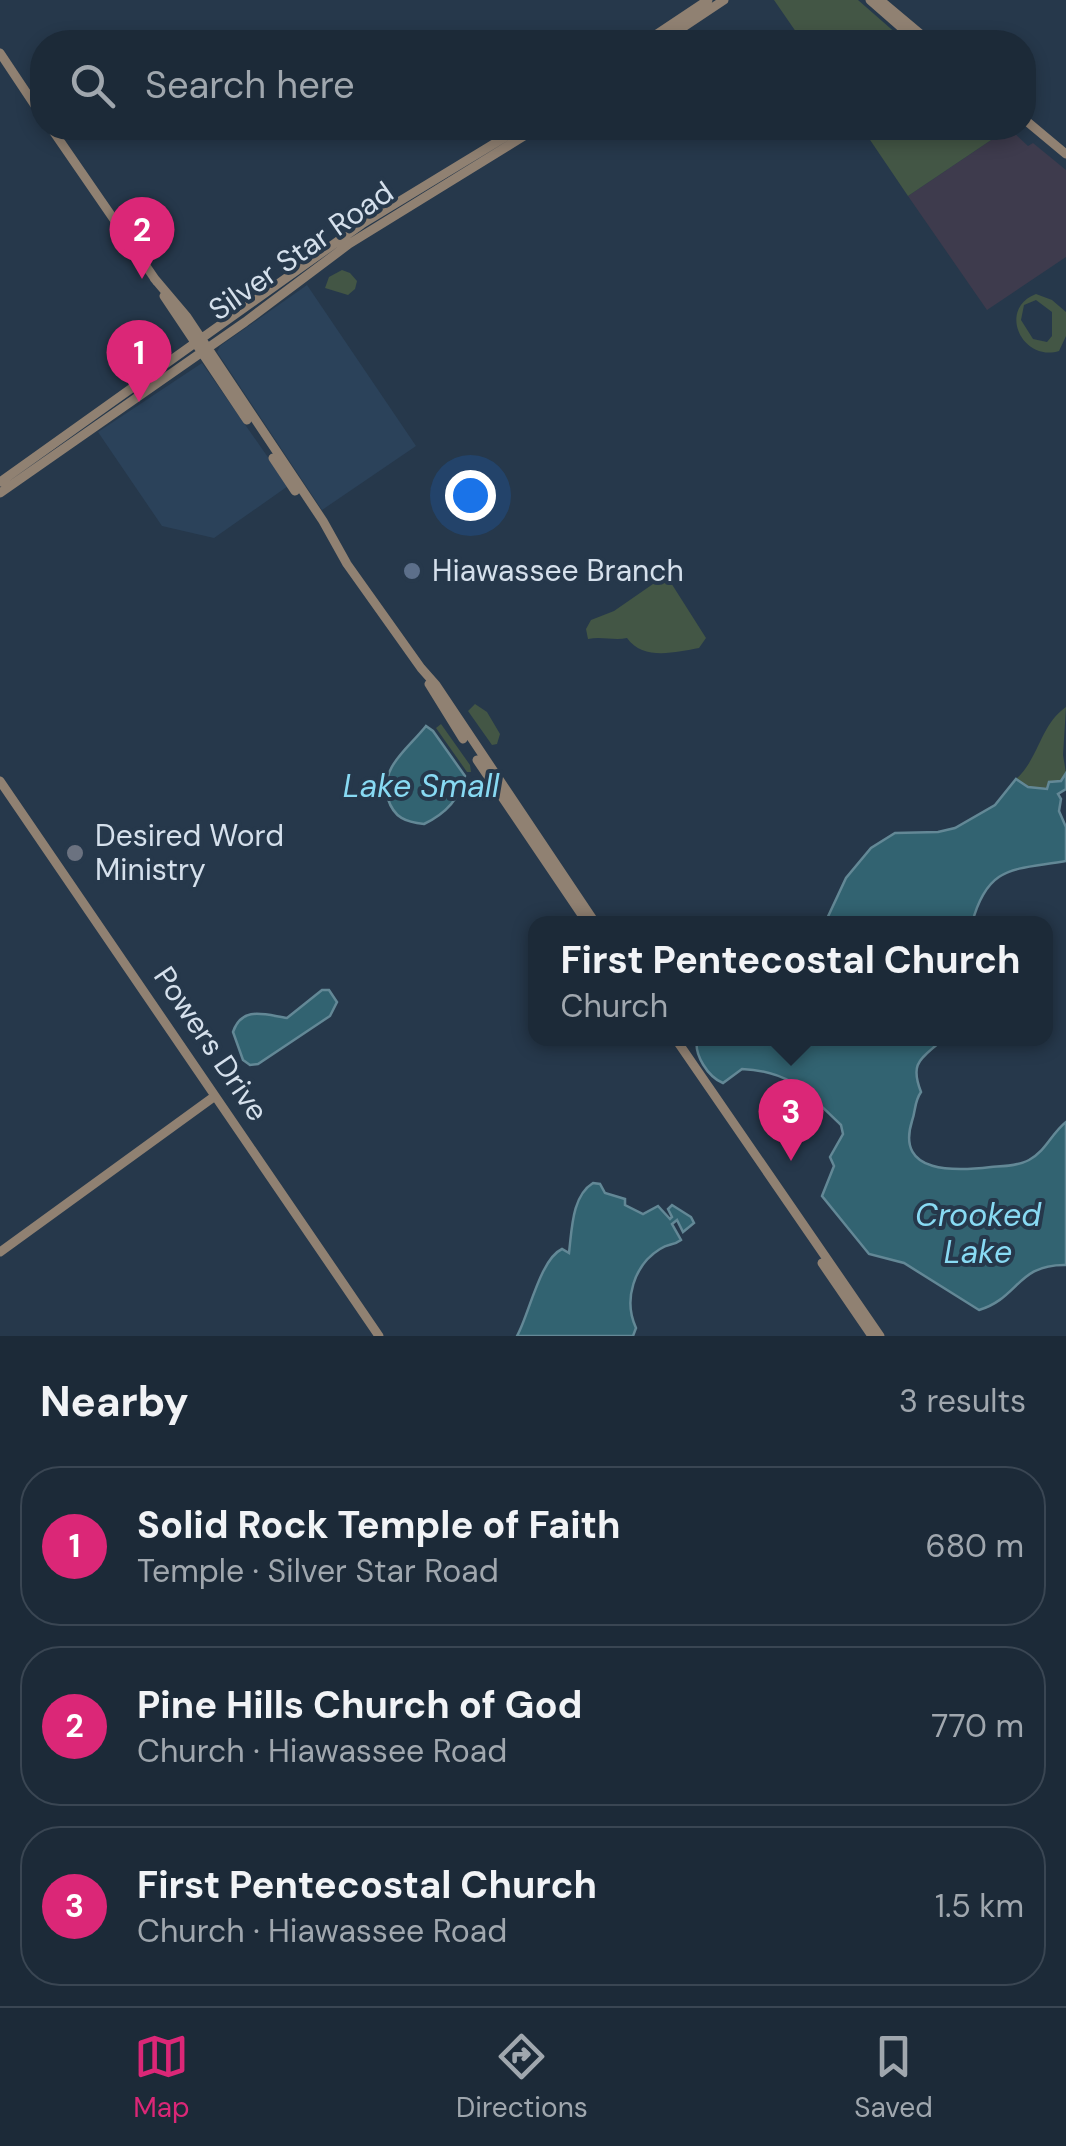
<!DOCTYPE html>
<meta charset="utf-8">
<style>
:root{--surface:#1c2a38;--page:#253240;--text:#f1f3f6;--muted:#a0a7ae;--line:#3a4653;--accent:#db2777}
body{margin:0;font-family:"DM Sans",sans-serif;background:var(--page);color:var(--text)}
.you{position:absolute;left:470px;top:495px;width:35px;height:35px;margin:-25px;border:8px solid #fff;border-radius:50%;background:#1a73e8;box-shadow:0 0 0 15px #1a73e833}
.badge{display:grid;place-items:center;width:65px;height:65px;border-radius:50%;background:var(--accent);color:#fff;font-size:32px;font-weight:700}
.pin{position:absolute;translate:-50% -82px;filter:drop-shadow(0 2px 5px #0008)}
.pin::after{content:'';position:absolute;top:52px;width:35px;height:30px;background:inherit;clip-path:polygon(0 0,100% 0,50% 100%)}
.popup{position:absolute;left:528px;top:916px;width:525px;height:130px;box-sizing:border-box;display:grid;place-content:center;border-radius:20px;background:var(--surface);filter:drop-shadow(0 2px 8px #0005);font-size:32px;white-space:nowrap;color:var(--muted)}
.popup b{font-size:38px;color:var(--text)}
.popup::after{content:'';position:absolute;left:50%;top:100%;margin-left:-20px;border:20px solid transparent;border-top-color:var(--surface)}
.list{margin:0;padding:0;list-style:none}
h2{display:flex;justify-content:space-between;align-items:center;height:130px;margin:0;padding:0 40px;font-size:42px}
h2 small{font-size:32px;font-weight:400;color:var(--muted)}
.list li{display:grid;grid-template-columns:65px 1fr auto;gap:30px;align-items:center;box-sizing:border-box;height:160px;margin:0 20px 20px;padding:0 20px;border:2px solid var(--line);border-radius:40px}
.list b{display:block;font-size:38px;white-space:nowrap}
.list p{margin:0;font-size:32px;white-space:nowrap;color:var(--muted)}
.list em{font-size:32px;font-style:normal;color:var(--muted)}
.icon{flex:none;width:55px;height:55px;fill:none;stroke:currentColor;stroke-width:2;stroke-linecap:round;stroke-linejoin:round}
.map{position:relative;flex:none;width:1066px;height:1336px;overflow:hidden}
.search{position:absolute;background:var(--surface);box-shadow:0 5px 15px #0003;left:30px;right:30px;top:30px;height:110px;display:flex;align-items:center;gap:25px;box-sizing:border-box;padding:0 35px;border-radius:40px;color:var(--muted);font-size:38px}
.sheet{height:670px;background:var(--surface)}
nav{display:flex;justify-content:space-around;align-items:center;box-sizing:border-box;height:140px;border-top:2px solid var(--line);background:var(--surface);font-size:28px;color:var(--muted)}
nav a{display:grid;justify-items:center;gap:5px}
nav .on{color:var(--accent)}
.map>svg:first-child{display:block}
.built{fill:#2b425a}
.education{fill:#3e3b4d}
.green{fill:#435645;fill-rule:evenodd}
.water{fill:#326371;stroke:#638896;stroke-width:2.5}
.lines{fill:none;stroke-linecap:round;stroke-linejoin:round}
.secondary{stroke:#908172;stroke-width:9}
.service-dot{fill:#5c6f8a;stroke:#26384b;stroke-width:4}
.worship-dot{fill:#6b7280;stroke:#26384b;stroke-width:4}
.labels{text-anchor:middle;stroke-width:8;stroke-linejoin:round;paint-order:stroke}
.street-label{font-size:30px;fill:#d5e0ec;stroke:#26384b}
.poi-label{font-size:30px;fill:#d5e0ec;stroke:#26384b;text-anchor:start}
.water-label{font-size:32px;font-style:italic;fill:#88daf3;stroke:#26384b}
</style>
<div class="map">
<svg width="1066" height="1336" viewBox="0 0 1066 1336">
<rect width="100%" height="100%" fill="#26384b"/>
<path class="built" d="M307,285L416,446L322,510L217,352L220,346Z
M202,363L288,486L214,538L162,526L98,432Z"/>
<path class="education" d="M1009,128L1028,146L1033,143L1066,170V257L987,310L908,196Z"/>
<path class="green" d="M774,0H858L906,42H803Z
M862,128H1009L908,196Z
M342,270L350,273L357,281L355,289L348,295L325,288L329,277Z
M1036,294L1052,300L1066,312V336L1059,351C1022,362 997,309 1036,294ZM1036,300L1052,312V336L1047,342L1033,339L1021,320L1024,305Z
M666,575L706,638L699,648C676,652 643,661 627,638C614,641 602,636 588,639L586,629L591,620L614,611Z
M475,704L487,712L500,734L497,744L492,745L468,711Z
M1066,707L1063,755L1066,773L1061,781L1050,782L1047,790L1028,787L1016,779C1039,759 1040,725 1066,707Z
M441,724L470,765L471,772H467L436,728Z"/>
<path class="water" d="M426,726L433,731L465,776C460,799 445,814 424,824C406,822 394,818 388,799C379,767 408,749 426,726Z
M1066,773V789L1058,794L1061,799L1059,811L1066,827V861C1014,870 988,864 972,923H825L846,878L871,848L895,833L938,832L955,828L995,805L1016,779L1028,787L1047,789L1049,782L1061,781Z
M322,990H329L337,1002L330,1016L258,1064L250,1065L243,1060L233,1032C242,1005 266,1015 287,1018Z
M697,1039H943C922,1059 909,1061 921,1092C914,1102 916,1110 912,1121C895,1175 957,1171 991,1167C1003,1166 1018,1166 1029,1160C1046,1151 1051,1134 1066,1122V1265C1017,1264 1019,1298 979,1310L904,1263L869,1254L822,1196L834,1166L830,1157L843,1134L841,1125C807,1093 791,1071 742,1069L723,1083C708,1077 694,1055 697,1039Z
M593,1183L600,1184L605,1193L625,1199V1205L643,1214L658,1206L670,1219L672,1217L668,1209L672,1205L691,1217L694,1223L683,1232L677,1220L672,1224L681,1240C673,1246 669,1243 660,1249C634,1265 623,1300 636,1328L633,1336H517C529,1315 540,1259 562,1249L569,1253C572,1228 572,1196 593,1183Z"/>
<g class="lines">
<path class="secondary" d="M870,0L918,42
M880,0L930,42
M645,42L708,0
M661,42L724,0
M0,53L42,116
M1024,119L1066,154
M51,128L157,282
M154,278L187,317L323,521L347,564L421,668L436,685L596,924
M164,296L247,420
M273,458L295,491
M0,482L362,224L520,128
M0,493L245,322L349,244L537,128
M429,684L463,739
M477,760L588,924
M0,781L379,1336
M675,1038L880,1336
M0,1252L215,1096
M822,1263L872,1336"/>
</g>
<circle class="service-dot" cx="412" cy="571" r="10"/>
<circle class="worship-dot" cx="75" cy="853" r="10"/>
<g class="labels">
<g class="street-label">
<text transform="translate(301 251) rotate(-35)" y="10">Silver Star Road</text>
<text transform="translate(211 1044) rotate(56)" y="10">Powers Drive</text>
</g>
<g class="poi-label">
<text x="432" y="581">Hiawassee Branch</text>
<text x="95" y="846">Desired Word<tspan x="95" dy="34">Ministry</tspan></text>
</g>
<g class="water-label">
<text x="421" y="797">Lake Small</text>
<text x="978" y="1226">Crooked<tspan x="978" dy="37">Lake</tspan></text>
</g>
</g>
</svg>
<div class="you"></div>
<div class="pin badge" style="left:139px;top:402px">1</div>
<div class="pin badge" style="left:142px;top:279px">2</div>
<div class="pin badge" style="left:791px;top:1161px">3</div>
<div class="popup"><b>First Pentecostal Church</b>Church</div>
<div class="search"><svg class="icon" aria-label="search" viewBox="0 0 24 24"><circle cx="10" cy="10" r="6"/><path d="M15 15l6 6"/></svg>Search here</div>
</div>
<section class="sheet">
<h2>Nearby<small>3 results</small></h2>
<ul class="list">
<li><span class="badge">1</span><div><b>Solid Rock Temple of Faith</b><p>Temple · Silver Star Road</p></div><em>680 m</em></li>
<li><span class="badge">2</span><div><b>Pine Hills Church of God</b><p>Church · Hiawassee Road</p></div><em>770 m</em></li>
<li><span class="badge">3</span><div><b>First Pentecostal Church</b><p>Church · Hiawassee Road</p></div><em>1.5 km</em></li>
</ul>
</section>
<nav>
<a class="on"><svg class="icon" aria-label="map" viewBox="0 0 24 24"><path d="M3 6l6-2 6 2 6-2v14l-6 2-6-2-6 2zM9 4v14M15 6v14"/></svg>Map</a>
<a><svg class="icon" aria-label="directions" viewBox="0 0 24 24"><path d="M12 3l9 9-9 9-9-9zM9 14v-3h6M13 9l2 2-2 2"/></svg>Directions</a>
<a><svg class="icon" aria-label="saved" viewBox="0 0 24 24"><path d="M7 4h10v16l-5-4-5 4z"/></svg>Saved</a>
</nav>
